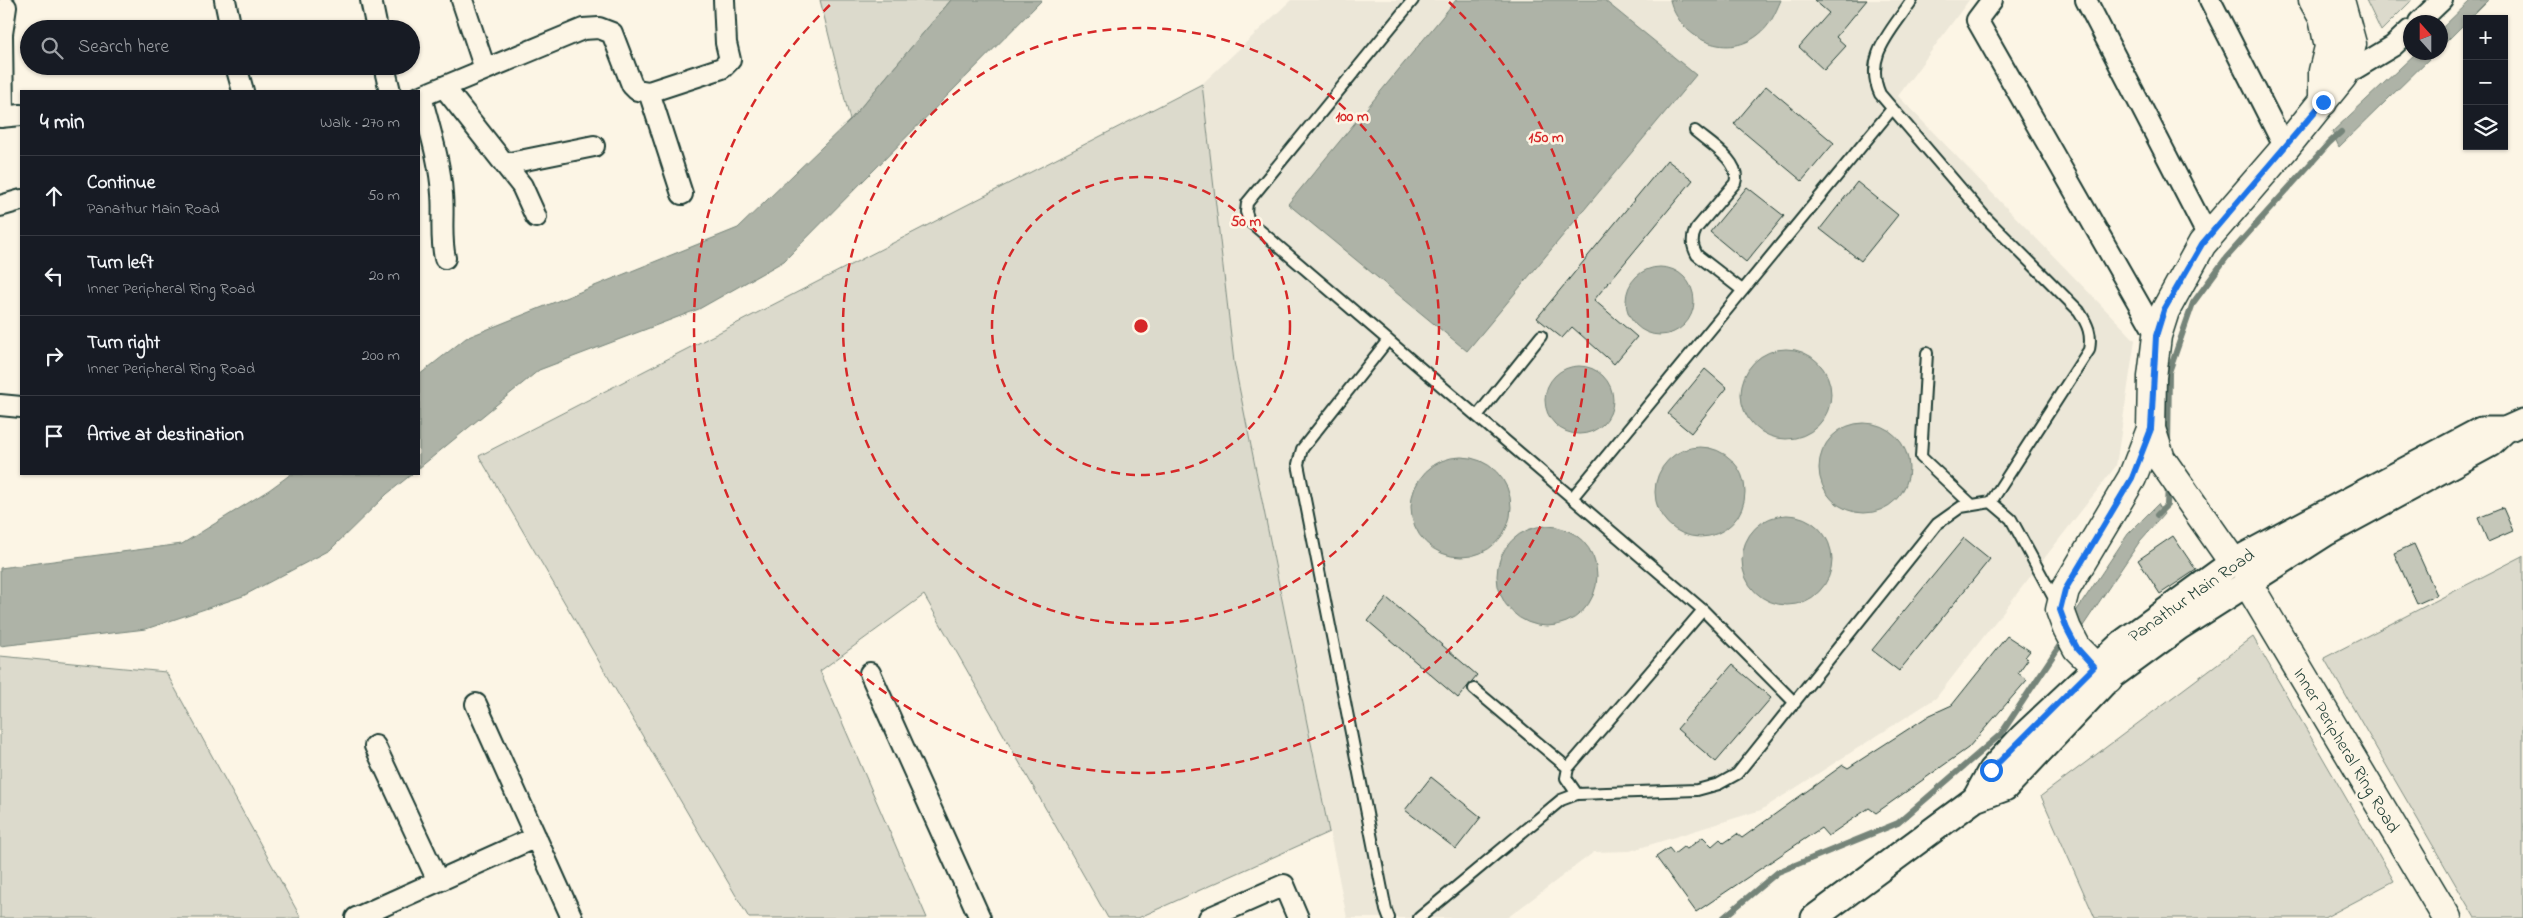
<!DOCTYPE html>
<meta charset="utf-8">
<style>
:root{--surface:#171b24;--page:#242831;--text:#f1f3f6;--muted:#9ea1a6;--line:#363941}
body{margin:0;font-family:"Indie Flower",sans-serif;background:var(--page);color:var(--text)}
.controls{position:absolute;right:15px;top:15px;display:grid;overflow:hidden;border-radius:0px;box-shadow:0 1px 4px #0004}
.controls button{width:45px;height:45px;display:grid;place-items:center;padding:0;border:0;border-bottom:1px solid var(--line);background:var(--surface);color:var(--text);font:25px sans-serif}
.compass{position:absolute;left:2403px;top:15px;width:45px;height:45px;border-radius:50%;background:var(--surface);box-shadow:0 1px 4px #0004;rotate:339deg}
.stop{position:absolute;width:15px;height:15px;margin:-11px;border:4px solid #1a73e8;border-radius:50%;background:#fff}
.stop.end{background:#1a73e8;border-color:#fff;box-shadow:0 1px 5px #0008}
.list{margin:0;padding:0;list-style:none}
h2{display:flex;justify-content:space-between;align-items:center;height:65px;margin:0;padding:0 20px;font-size:21px}
h2 small{font-size:16px;font-weight:400;color:var(--muted)}
.list li{display:grid;grid-template-columns:32px 1fr auto;gap:15px;align-items:center;box-sizing:border-box;height:80px;padding:0 20px;border-top:1px solid var(--line)}
.list b{display:block;font-size:19px;white-space:nowrap}
.list p{margin:0;font-size:16px;white-space:nowrap;color:var(--muted)}
.list em{font-size:16px;font-style:normal;color:var(--muted)}
.icon{flex:none;width:28px;height:28px;fill:none;stroke:currentColor;stroke-width:2;stroke-linecap:round;stroke-linejoin:round}
.map{position:relative;flex:none;width:2523px;height:918px;overflow:hidden}
.search{position:absolute;background:var(--surface);box-shadow:0 1px 4px #0004;left:20px;top:20px;width:400px;height:55px;display:flex;align-items:center;gap:12px;box-sizing:border-box;padding:0 18px;border-radius:28px;color:var(--muted);font-size:19px}
.panel{position:absolute;background:var(--surface);box-shadow:0 1px 4px #0004;left:20px;top:90px;width:400px;height:385px;border-radius:0px}
.map>svg:first-child{display:block}
.built{fill:#ece7d8}
.green{fill:#dcdacc;stroke:#7e8c80}
.water{fill:#aeb3a7;stroke:#758479}
.lines{fill:none;stroke-linecap:round;stroke-linejoin:round}
.stream{stroke:#758479;stroke-width:6}
.building{fill:#c5c7b9;stroke:#1f3d34}
.service-casing{stroke:#1f3d34;stroke-width:14}
.minor-casing{stroke:#1f3d34;stroke-width:24}
.tertiary-casing{stroke:#1f3d34;stroke-width:29}
.primary-casing{stroke:#1f3d34;stroke-width:31}
.service{stroke:#fcf5e5;stroke-width:10}
.minor{stroke:#fcf5e5;stroke-width:20}
.tertiary{stroke:#fcf5e5;stroke-width:25}
.primary{stroke:#fcf5e5;stroke-width:28}
.route{stroke:#1a73e8;stroke-width:6}
.ring{fill:none;stroke:#d62828;stroke-width:2.5;stroke-dasharray:9 6}
.labels{text-anchor:middle;stroke-width:5;stroke-linejoin:round;paint-order:stroke}
.street-label{font-size:18px;fill:#1f3d34;stroke:#fcf5e5}
.centre{fill:#d62828;stroke:#fcf5e5;stroke-width:2.5}
.ring-label{font-size:15px;text-anchor:middle;font-weight:bold;fill:#d62828;stroke:#fcf5e5;stroke-width:5;stroke-linejoin:round;paint-order:stroke}
</style>
<div class="map">
<svg width="2523" height="918" viewBox="0 0 2523 918">
<rect width="100%" height="100%" fill="#fcf5e5"/>
<filter id="ink" filterUnits="userSpaceOnUse"><feTurbulence type="fractalNoise" baseFrequency=".02" numOctaves="2"/><feDisplacementMap in="SourceGraphic" scale="10" xChannelSelector="R" yChannelSelector="G"/><feConvolveMatrix kernelMatrix="1 2 1 2 8 2 1 2 1" color-interpolation-filters="sRGB"/></filter>
<g filter="url(#ink)">
<path class="built" d="M1291,0H1969L1898,96L2135,340L2116,466L1936,698L1761,810L1630,851L1594,852L1507,918H1347L1234,362L1202,84Z"/>
<path class="green" d="M820,0H951L850,120Z
M2366,0H2412L2381,31Z
M1202,84L1234,362L1329,832L1138,918H1108L924,595L820,671L927,918H749L479,456Z
M2523,556V918H2475L2324,658Z
M2253,637L2394,881L2324,918H2095L2041,796Z
M0,656L166,672L301,918H0Z"/>
<path class="water" d="M951,0H1042L784,261L699,309L539,370L419,468V375L466,338L738,228L850,120Z
M1456,0H1604L1696,75L1467,351L1288,204Z
M1670,0H1781C1775,14 1770,26 1758,35C1725,61 1679,37 1670,0Z
M2471,0H2488L2441,47V29Z
M2416,53H2435L2339,147L2332,132Z
M1626 301a34 34 0 1 1 68 0a34 34 0 1 1-68 0Z
M1741 394a45 45 0 1 1 90 0a45 45 0 1 1-90 0Z
M1545 400a34 34 0 1 1 68 0a34 34 0 1 1-68 0Z
M1819 468a45 45 0 1 1 90 0a45 45 0 1 1-90 0Z
M1655 492a45 45 0 1 1 90 0a45 45 0 1 1-90 0Z
M1411 507a50 50 0 1 1 100 0a50 50 0 1 1-100 0Z
M291,474H412L387,494L330,550L243,596L146,629L0,646V568L182,544L269,490Z
M2158,504L2164,514L2140,541L2079,632L2071,619L2128,534Z
M1742 560a45 45 0 1 1 90 0a45 45 0 1 1-90 0Z
M1497 576a50 50 0 1 1 100 0a50 50 0 1 1-100 0Z"/>
<g class="lines">
<path class="stream" d="M2168,445L2169,372L2193,303L2226,258L2329,143L2341,132
M2157,515L2167,505L2168,485
M1723,918L1778,872L1898,823L2001,734L2064,639"/>
</g>
<path class="building" d="M1814,0H1867L1836,37L1846,46L1824,70L1799,47L1829,13Z
M1766,86L1834,143L1802,181L1734,124Z
M1667,160L1693,180L1594,300L1637,337L1614,364L1572,327L1562,338L1537,318Z
M1857,182L1898,215L1861,261L1820,229Z
M1747,187L1784,216L1746,262L1710,232Z
M1705,369L1727,388L1691,433L1668,414Z
M2503,508L2513,531L2488,542L2478,518Z
M2173,536L2196,570L2160,594L2138,560Z
M1964,538L1990,559L1899,671L1872,650Z
M2414,544L2437,595L2417,604L2394,553Z
M1387,598L1477,675L1458,698L1368,621Z
M2007,636L2030,651L2025,657L2028,659L2018,673L2027,680L1968,748L1876,813L1869,808L1828,836L1821,828L1696,912L1656,857L1669,848L1674,854L1683,847L1687,849L1703,837L1712,846L1720,839L1724,843L1737,834L1742,838L1843,765L1848,768L1930,715L1952,705Z
M1732,665L1771,698L1716,762L1677,729Z
M1431,777L1481,817L1456,849L1405,810Z"/>
<g class="lines">
<g class="service-casing">
<path id="service" d="M1413,0L1247,203L1246,212L1249,221L1703,610L1795,703
M1912,0C1892,31 1863,56 1880,94L1986,218L2079,311C2088,325 2092,334 2089,350L1991,502
M1695,131C1709,143 1742,162 1735,183L1696,229C1691,239 1692,246 1697,255L1742,290
M1388,340L1302,449L1298,464L1386,910L1389,918
M1927,353L1921,457L1972,505
M1477,416L1541,336
M1572,498L1892,109
M1474,689L1568,768
M1577,794L1566,778L1568,768L1703,610
M1419,918L1561,800L1577,794L1697,790L1719,784L1737,774L1937,524L1961,507L1991,502L2011,519L2056,602"/>
</g>
<g class="minor-casing">
<path id="minor" d="M225,0L231,29
M371,0L377,29
M462,0L485,69
M1992,0L1977,20L2157,336
M2086,0L2208,236
M2210,0L2285,148
M2419,22L2442,0
M236,66L243,91
M384,66L390,91
M2343,76L2393,46L2410,30
M444,87L522,186L536,217
M649,92L682,194
M421,96C429,128 440,160 442,194C444,216 440,236 445,258
M419,97L583,29L599,28L612,33L632,85L637,90L649,92L722,68L730,60L726,43L724,0
M0,117L21,115
M3,117L2,34L6,7
M505,164L594,146
M0,206L21,200
M0,405L21,407
M870,673L980,918
M476,704L572,918
M375,746L438,881
M356,918L536,837
M1209,918L1284,885L1298,918"/>
</g>
<g class="tertiary-casing">
<path id="tertiary" d="M1975,799L1991,770L2023,736L2122,643L2233,562L2481,430H2502
M1814,918L1975,799L2005,788L2108,679L2179,627L2326,533L2490,444L2505,430L2523,422"/>
</g>
<g class="primary-casing">
<path id="primary" d="M2313,0L2323,18L2329,47L2323,71V102
M2233,562L2161,459L2151,429L2152,377L2157,336L2165,311L2202,244L2285,148L2343,76L2352,44L2340,0
M2247,582L2447,918
M2108,679L2077,648L2067,629L2060,610L2065,590L2132,478L2151,429"/>
</g>
<use href="#service" class="service"/>
<use href="#minor" class="minor"/>
<use href="#tertiary" class="tertiary"/>
<use href="#primary" class="primary"/>
</g>
</g>
<g class="lines" filter="url(#ink)">
<path class="route" d="M1991,770L2094,667L2077,648L2067,629L2060,610L2065,590L2132,478L2151,429L2156,336L2164,310L2202,244L2323,102"/>
</g>
<g class="ring">
<circle cx="1141" cy="326" r="149"/>
<circle cx="1141" cy="326" r="298"/>
<path d="M1449 2A447 447 0 1 1 833 2"/>
</g>
<g class="labels">
<g class="street-label">
<text transform="translate(2191 595) rotate(-35)" y="6">Panathur Main Road</text>
<text transform="translate(2347 750) rotate(59)" y="6">Inner Peripheral Ring Road</text>
</g>
</g>
<circle cx="1141" cy="326" r="8" class="centre"/>
<g class="ring-label">
<text x="1352" y="121">100 m</text>
<text x="1546" y="142">150 m</text>
<text x="1246" y="226">50 m</text>
</g>
</svg>
<div class="controls">
<button>+</button>
<button>−</button>
<button><svg class="icon" aria-label="layers" viewBox="0 0 24 24"><path d="M12 4l9 5-9 5-9-5zM3 14l9 5 9-5"/></svg></button>
</div>
<svg class="compass" viewBox="-18 -18 36 36"><path d="M0-13l5 13h-10z" fill="#e53935"/><path d="M0 13l5-13h-10z" fill="#9ea1a6"/></svg>
<div class="stop" style="left:1991px;top:770px"></div>
<div class="stop end" style="left:2323px;top:102px"></div>
<div class="search"><svg class="icon" aria-label="search" viewBox="0 0 24 24"><circle cx="10" cy="10" r="6"/><path d="M15 15l6 6"/></svg>Search here</div>
<section class="panel">
<h2>4 min<small>Walk · 270 m</small></h2>
<ul class="list">
<li><svg class="icon" aria-label="ahead" viewBox="0 0 24 24"><path d="M12 20V5M6 11l6-6 6 6"/></svg><div><b>Continue</b><p>Panathur Main Road</p></div><em>50 m</em></li>
<li><svg class="icon" aria-label="left" viewBox="0 0 24 24"><path d="M17 20v-9H6M10 6l-5 5 5 5"/></svg><div><b>Turn left</b><p>Inner Peripheral Ring Road</p></div><em>20 m</em></li>
<li><svg class="icon" aria-label="right" viewBox="0 0 24 24"><path d="M7 20v-9h11M14 6l5 5-5 5"/></svg><div><b>Turn right</b><p>Inner Peripheral Ring Road</p></div><em>200 m</em></li>
<li><svg class="icon" aria-label="arrive" viewBox="0 0 24 24"><path d="M6 21V4h12l-3 4 3 4H6"/></svg><div><b>Arrive at destination</b></div></li>
</ul>
</section>
</div>
